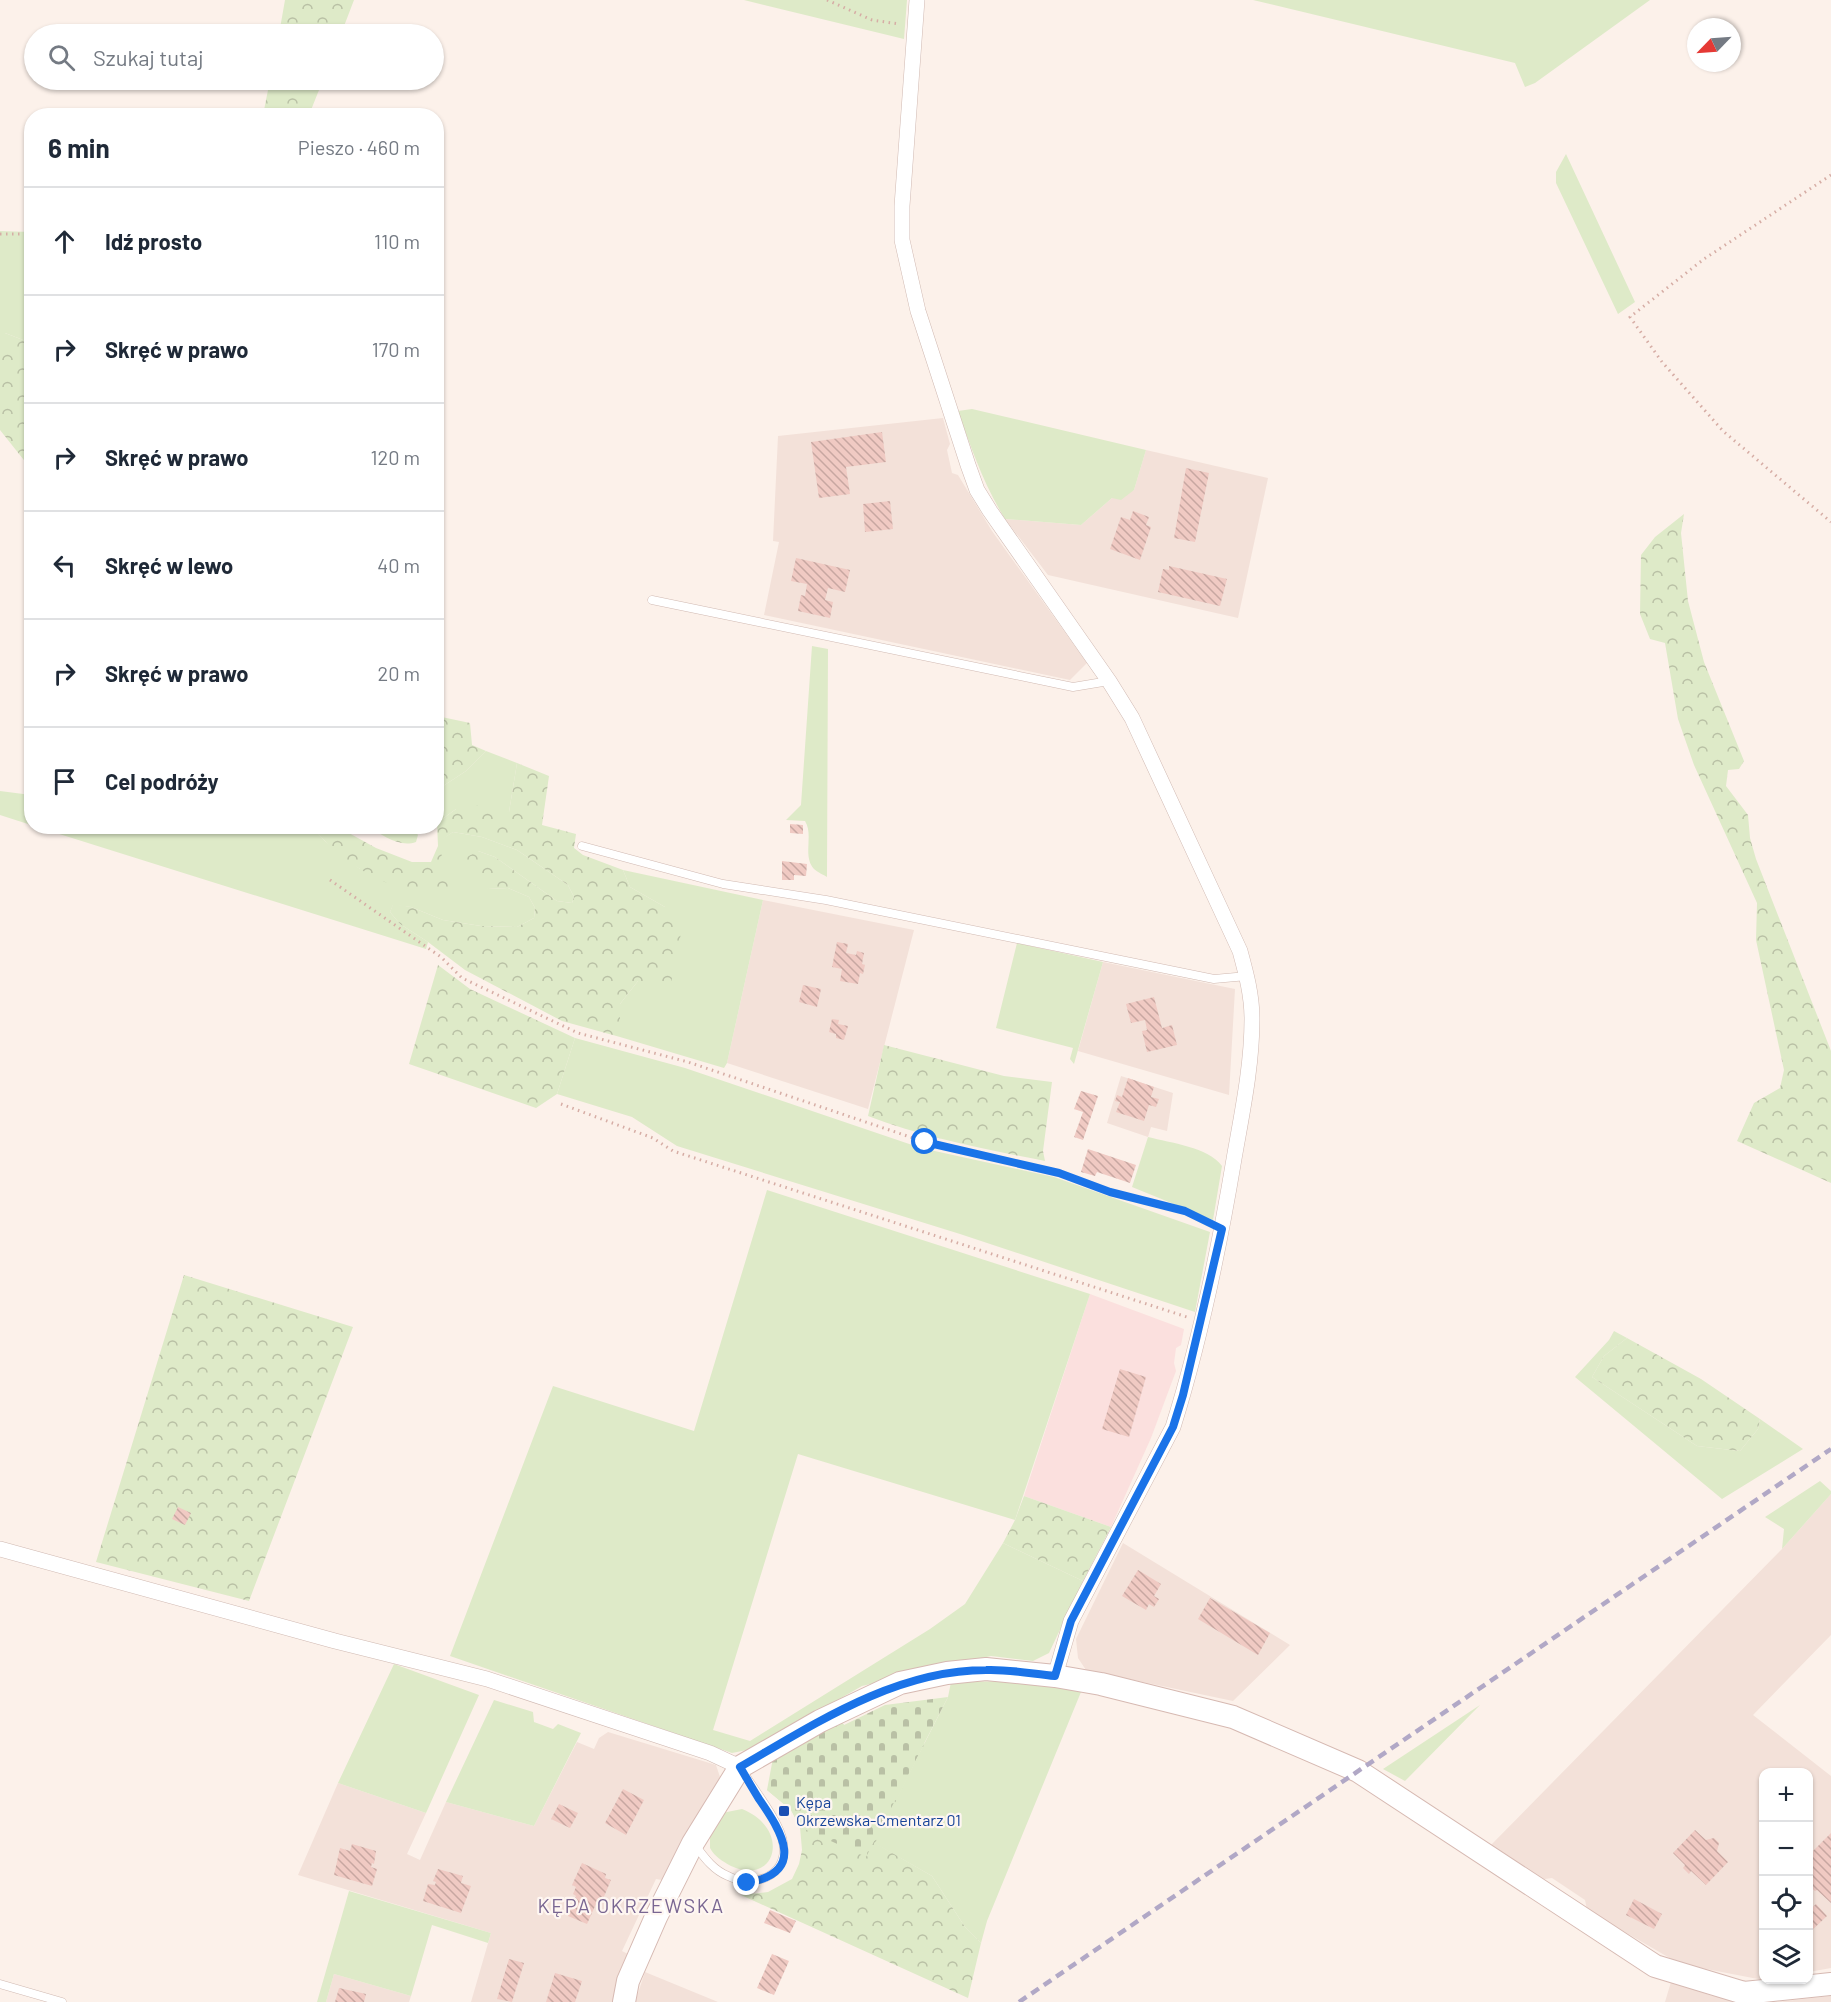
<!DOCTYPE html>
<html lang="pl">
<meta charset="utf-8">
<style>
:root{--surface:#fff;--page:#f6f6f7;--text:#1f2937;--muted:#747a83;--line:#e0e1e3}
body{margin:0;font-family:Barlow,sans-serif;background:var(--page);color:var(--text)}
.controls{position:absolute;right:18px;bottom:18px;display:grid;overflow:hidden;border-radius:12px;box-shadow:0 2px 4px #0004}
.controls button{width:54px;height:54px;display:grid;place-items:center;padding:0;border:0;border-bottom:2px solid var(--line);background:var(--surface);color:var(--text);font:30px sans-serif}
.compass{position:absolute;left:1687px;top:18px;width:54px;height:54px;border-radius:50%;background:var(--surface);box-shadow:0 2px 4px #0004;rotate:245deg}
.stop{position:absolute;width:18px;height:18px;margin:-14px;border:4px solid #1a73e8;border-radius:50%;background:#fff}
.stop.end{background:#1a73e8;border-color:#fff;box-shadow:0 2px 6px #0008}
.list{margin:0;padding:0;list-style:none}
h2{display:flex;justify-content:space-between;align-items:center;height:78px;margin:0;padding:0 24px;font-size:26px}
h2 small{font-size:20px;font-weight:400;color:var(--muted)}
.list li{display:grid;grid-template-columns:39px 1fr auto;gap:18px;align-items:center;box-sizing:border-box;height:108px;padding:0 24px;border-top:2px solid var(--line)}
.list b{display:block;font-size:22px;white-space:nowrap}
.list em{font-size:20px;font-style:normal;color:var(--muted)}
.icon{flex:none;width:33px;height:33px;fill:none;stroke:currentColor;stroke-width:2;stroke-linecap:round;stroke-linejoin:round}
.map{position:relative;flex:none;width:1831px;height:2002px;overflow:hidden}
.search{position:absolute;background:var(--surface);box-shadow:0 2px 4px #0004;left:24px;top:24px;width:420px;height:66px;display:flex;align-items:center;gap:15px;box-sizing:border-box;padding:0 21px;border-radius:33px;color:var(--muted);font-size:22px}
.panel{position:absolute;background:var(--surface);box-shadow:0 2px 4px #0004;left:24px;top:108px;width:420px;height:726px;border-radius:24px}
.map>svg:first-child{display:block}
.residential{fill:#f3e1d9}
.commercial{fill:#fbe0de}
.grass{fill:#deeac8}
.forest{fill:url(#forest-crowns)}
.cemetery{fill:url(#cemetery-stones)}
.building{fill:url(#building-back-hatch)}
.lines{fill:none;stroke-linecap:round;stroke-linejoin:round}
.lane-casing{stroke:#d0b9b2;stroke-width:9}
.street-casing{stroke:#d0b9b2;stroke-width:16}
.secondary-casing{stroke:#d6b9b2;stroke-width:24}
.path{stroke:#d6ada5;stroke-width:3;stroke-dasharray:1.5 4.5;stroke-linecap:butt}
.lane{stroke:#fff;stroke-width:8}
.street{stroke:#fff;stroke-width:15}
.secondary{stroke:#fff;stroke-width:22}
.rail{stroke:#b1a8c6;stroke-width:4.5;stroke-dasharray:9 6;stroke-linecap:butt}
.route{stroke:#1a73e8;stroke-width:8}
.transit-dot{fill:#1a4fb4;stroke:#fef6f1;stroke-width:2}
.labels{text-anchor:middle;stroke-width:4.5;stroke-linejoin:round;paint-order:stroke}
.transit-label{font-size:16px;fill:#164399;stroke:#fef6f1;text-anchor:start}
.quarter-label{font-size:20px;letter-spacing:1.5px;fill:#796692;stroke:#fef6f1}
</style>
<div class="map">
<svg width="1831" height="2002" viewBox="0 0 1831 2002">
<defs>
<pattern id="forest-crowns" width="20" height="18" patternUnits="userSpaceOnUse" patternTransform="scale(1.5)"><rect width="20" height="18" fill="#deeac8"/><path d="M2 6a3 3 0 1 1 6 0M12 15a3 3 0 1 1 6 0" fill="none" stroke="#b9c0a5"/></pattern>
<pattern id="cemetery-stones" width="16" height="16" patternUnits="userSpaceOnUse" patternTransform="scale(1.5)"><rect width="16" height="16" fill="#deeac8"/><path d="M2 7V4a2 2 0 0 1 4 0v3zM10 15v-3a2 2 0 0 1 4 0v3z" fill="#b9c0a5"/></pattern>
<pattern id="building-back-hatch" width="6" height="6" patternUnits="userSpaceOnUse" patternTransform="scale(1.5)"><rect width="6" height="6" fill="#f0cac3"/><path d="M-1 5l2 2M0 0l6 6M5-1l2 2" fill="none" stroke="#c7a7a1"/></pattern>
</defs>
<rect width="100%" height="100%" fill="#fcf1ea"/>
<path class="residential" d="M943,418L950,444L947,450L952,473L958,475L992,531L1087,663L1070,680L764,615L779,542L773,541L778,436Z
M1146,450L1268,478L1238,618L1048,575L1005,519L1081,525L1112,498L1134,490Z
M763,900L914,930L868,1109L727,1063Z
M1103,962L1235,989L1229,1095L1078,1051Z
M1121,1076L1173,1093L1167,1131L1151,1127L1148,1137L1107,1123Z
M1831,1494V1635L1753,1715L1831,1776V1968L1809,1972L1808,1772H1764L1763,1979H1758L1680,1964L1587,1910L1585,1900L1552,1878L1538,1880L1491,1845L1782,1549Z
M1123,1543L1290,1645L1233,1701L1086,1670L1078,1658L1076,1639Z
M608,1732L716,1765L720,1777L662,1880L656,1879L622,1951L628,1954L615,2002H471L491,1933L298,1875L338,1783L426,1813L407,1854L420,1860L446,1802L534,1826L577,1742L594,1749L599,1738Z
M645,1972L718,2002H635Z
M334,1974L411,1996L409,2002H326Z
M1671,1982L1713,1996L1776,2002L1831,1996V2002H1665Z"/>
<path class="commercial" d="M1090,1294L1184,1329L1181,1345L1176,1348L1174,1363L1176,1371L1151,1438L1111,1527L1024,1496Z"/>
<path class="grass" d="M744,0H907L904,39Z
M1253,0H1650L1535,83L1525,87L1515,63Z
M1566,154L1635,302L1618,314L1556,183V172Z
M0,231L31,232V343L5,333H0Z
M972,409L1146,450L1134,490L1121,500L1112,498L1081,525L1005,519C984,485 971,448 958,411Z
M812,646L828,649L827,877C824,875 817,872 814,869C802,856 814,835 805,821L786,820L801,805Z
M486,751L517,763L509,812L456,809L437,823V790L466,771Z
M0,791L31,795V825L0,815Z
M37,827H312L325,841L360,869L442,868L440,853L442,839L453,832L482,837L517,850L568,885L574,897L572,903L557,901L495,857L478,851L488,889L508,888L529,897L535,908L534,918L517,927L481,926L443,920L411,907L393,905L390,912L400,924L428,942L426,949Z
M623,870L763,900L727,1063L724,1068L620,1037V1004L638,981L665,907L630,887Z
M1017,943L1103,962L1074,1064L1070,1059L1073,1048L996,1028Z
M575,1038L685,1068L921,1148L1054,1177L1210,1232L1195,1312L960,1234L677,1146L632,1117L557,1094Z
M1148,1137C1171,1143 1208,1147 1222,1166L1213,1220L1132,1187Z
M767,1190L1090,1294L1015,1520L798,1454L713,1730L750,1741L930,1629L965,1604L1003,1543L1083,1581L1049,1653L1033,1661L991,1656L862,1686L752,1749L732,1753L450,1656L553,1386L694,1431Z
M1614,1331L1627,1338L1604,1356L1592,1377L1697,1446L1740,1451L1758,1429L1760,1419L1803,1449L1722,1499L1575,1377L1609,1340Z
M1820,1481L1831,1491V1494L1782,1549L1784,1529L1765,1517Z
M394,1664L479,1695L426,1813L338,1783Z
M1025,1681L1081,1692L987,1921L981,1943L965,1927L932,1876L874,1843L948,1697L951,1682Z
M494,1700L533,1712L534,1722L553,1729L558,1724L581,1733L534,1826L446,1802Z
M1480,1705L1405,1781L1383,1769Z
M742,1809C792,1829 776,1887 731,1866C722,1861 715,1857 710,1848V1833L722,1813Z
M349,1891L491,1933L488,1943L432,1925L411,1996L334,1974L326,2002H317Z"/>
<path class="forest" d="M285,0H354L341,34H279Z
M270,80H323L311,110L263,115Z
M0,333H5L31,343V469L0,430Z
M1684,514L1681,533L1688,601L1704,662L1744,761L1739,769L1728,770L1726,786L1748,815L1750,838L1756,859L1831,1051V1183L1737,1141L1754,1103L1780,1088L1784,1070L1756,940L1757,903L1694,765L1678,719L1665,643L1650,639L1640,614L1641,555L1655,537Z
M437,716L470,723L472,745L486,751L466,771L437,790Z
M517,763L549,776L542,825L576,834L574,848L583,855L623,870L630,887L665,907L681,931L678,956L671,982L638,981L620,1004V1037L562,1021L465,970L428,942L400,924L390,912L393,904L411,907L443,920L481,926L517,927L534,918L535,908L529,897L508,888L488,889L474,880L465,868V858L478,851L495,857L557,901L572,903L574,897L568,885L517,850L482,837L453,832L443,839C439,858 443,868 453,884C435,907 381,882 360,869C342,858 325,842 312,827H338L376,848L412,862H431L438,846L437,823L456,809L488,804L509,812Z
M368,827H412L418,835L416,842C399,848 383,835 368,827Z
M438,965L470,989L575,1038L557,1094L536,1108L409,1064Z
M884,1045L1004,1076L1052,1082L1043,1151L1045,1161C984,1149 926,1138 868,1116Z
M184,1275L353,1327L249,1601L96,1562Z
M1627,1338L1701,1379L1760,1419L1758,1429L1740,1451L1697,1446L1592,1377L1604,1356Z
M1024,1496L1111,1527L1083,1581L1003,1543L1015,1520Z
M842,1722L867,1766L925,1743L875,1843L932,1876L965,1927L981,1943L968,1998L741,1895L768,1892L792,1879L799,1864L802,1850L800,1827L791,1810L767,1790Z"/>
<path class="cemetery" d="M948,1697L866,1857L800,1827L791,1810L767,1790L773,1758L842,1722L844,1725L885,1705Z"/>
<path class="building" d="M882,432L886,462L846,467L850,494L819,498L811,442Z
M1186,468L1209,473L1195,542L1174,538Z
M890,501L893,529L865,532L863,504Z
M1133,511L1149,517L1146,525L1151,527L1140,560L1110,549L1121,517L1130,520Z
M796,558L850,570L845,592L828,588L825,600L833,602L830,618L798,611L801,595L805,596L807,584L791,581Z
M1169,566L1227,579L1220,606L1158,592L1163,569L1169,570Z
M790,824L803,825V834L790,833Z
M782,861L807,864L806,876L794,875V880H782Z
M837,942L848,944L846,953L856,955L857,951L864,953L862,964L865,965L863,974L860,973L858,984L840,981L842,969L832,967Z
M803,985L821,989L817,1007L799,1002Z
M1154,997L1162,1028L1172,1025L1177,1045L1147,1052L1142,1031L1147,1030L1145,1020L1131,1023L1126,1004Z
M832,1019L839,1020L838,1024L848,1026L844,1040L836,1038V1034L829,1032Z
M1128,1078L1154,1087L1151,1097L1159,1099L1156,1107L1149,1105L1144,1121L1116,1112L1120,1102L1115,1101L1117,1095L1122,1097Z
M1081,1091L1098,1096L1083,1140L1074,1137L1083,1112L1074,1109Z
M1088,1149L1136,1165L1130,1183L1097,1172L1095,1176L1081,1172Z
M1120,1369L1146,1377L1129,1437L1102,1429Z
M178,1507L191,1513L185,1525L172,1519Z
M1138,1570L1161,1584L1154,1596L1159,1599L1154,1607L1149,1604L1146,1610L1122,1596Z
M1210,1598L1270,1633L1258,1655L1198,1619Z
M623,1789L644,1800L626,1835L605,1823Z
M559,1804L578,1813L570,1828L551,1819Z
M1695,1830L1706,1840L1714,1838L1719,1843L1717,1851L1728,1862L1706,1885L1691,1871L1689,1874L1683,1868L1685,1865L1673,1853Z
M1831,1833V1903L1817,1890L1815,1891L1808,1885V1856Z
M352,1844L376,1851L374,1864L372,1863L371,1867L377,1869L372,1886L334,1875L340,1848L350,1851Z
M582,1863L606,1874L605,1878L611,1880L600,1906L596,1904L587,1924L568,1916L576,1896L573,1894L576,1887L572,1885Z
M438,1869L463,1876L461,1883L471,1886L461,1913L423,1901L428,1884L435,1885L436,1882L433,1881Z
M1634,1899L1662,1914L1654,1929L1626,1915Z
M1816,1904L1827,1916L1808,1934V1911Z
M770,1910L796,1921L790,1933L764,1923Z
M772,1954L789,1961L774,1995L757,1988Z
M509,1959L524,1963L512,2002L497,1999Z
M555,1973L582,1981L575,2002H546Z
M339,1988L366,1994L364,2002H335Z"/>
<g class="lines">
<g class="lane-casing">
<path id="lane" d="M652,600L1073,687L1109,681
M582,846L723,884L826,900L1214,979L1247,976
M695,1845C704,1857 713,1870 728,1876C754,1889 789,1876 783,1842C780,1822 754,1790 742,1770
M0,1984L62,2002"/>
</g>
<g class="street-casing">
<path id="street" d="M917,0L902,206V240L918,311L968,465L977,490L990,511L1109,681L1132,718L1240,951C1246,973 1252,995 1252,1019C1252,1066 1242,1113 1234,1159C1219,1249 1200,1341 1173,1427L1071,1621L1055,1676
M0,1549L335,1641L487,1679L710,1753L740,1767"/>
</g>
<g class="secondary-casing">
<path id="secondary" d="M624,2002L628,1981L656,1917L693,1843L740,1767L820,1721L900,1683L947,1673L986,1669L1055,1676L1101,1684L1233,1717L1358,1771L1655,1966L1744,1993L1831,1984"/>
</g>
<path class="path" d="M827,0L872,20L899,24
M1831,175L1704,259L1630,317L1662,362L1723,431L1831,522
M0,234H26
M330,880L441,957L462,978L578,1033L688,1062L925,1142L1060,1174L1110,1192L1185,1211L1207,1222
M561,1104L653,1138L673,1151L1187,1317"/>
<use href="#lane" class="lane"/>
<use href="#street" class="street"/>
<use href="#secondary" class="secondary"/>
<path class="rail" d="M1019,2002L1831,1449"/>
</g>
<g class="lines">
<path class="route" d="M747,1883C807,1872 782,1832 759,1799C752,1788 746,1777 740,1767C816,1723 896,1670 986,1670C1009,1669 1033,1674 1055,1676L1071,1621L1173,1427L1183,1395L1222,1229L1185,1211L1110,1192L1059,1173L925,1142"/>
</g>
<rect class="transit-dot" x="778" y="1805" width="12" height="12" rx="3"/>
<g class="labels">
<g class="transit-label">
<text x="796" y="1808">Kępa<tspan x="796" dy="18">Okrzewska-Cmentarz 01</tspan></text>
</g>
<g class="quarter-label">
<text x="631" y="1913">KĘPA OKRZEWSKA</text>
</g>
</g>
</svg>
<div class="controls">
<button>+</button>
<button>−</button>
<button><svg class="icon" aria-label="locate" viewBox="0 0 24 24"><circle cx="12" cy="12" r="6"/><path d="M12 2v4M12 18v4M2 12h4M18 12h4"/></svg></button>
<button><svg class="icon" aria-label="layers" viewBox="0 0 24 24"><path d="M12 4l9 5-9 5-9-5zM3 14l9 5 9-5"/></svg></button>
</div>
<svg class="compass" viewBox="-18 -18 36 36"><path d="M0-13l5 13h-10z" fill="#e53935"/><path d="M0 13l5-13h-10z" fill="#747a83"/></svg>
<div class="stop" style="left:925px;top:1142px"></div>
<div class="stop end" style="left:747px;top:1883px"></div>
<div class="search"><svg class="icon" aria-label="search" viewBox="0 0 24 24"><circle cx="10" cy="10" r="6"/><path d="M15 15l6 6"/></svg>Szukaj tutaj</div>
<section class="panel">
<h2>6 min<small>Pieszo · 460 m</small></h2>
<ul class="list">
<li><svg class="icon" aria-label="ahead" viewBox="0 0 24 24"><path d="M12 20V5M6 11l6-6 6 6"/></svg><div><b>Idź prosto</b></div><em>110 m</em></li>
<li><svg class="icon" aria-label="right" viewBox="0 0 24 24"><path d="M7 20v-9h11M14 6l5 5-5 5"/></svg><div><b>Skręć w prawo</b></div><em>170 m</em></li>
<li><svg class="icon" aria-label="right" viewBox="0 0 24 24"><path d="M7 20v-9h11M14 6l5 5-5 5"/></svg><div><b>Skręć w prawo</b></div><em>120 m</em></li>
<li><svg class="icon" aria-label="left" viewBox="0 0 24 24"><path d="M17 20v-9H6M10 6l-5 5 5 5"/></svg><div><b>Skręć w lewo</b></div><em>40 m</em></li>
<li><svg class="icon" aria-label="right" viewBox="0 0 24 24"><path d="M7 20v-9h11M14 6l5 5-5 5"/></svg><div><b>Skręć w prawo</b></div><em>20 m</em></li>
<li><svg class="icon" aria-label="arrive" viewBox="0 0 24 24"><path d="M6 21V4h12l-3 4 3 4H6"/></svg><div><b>Cel podróży</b></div></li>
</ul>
</section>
</div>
